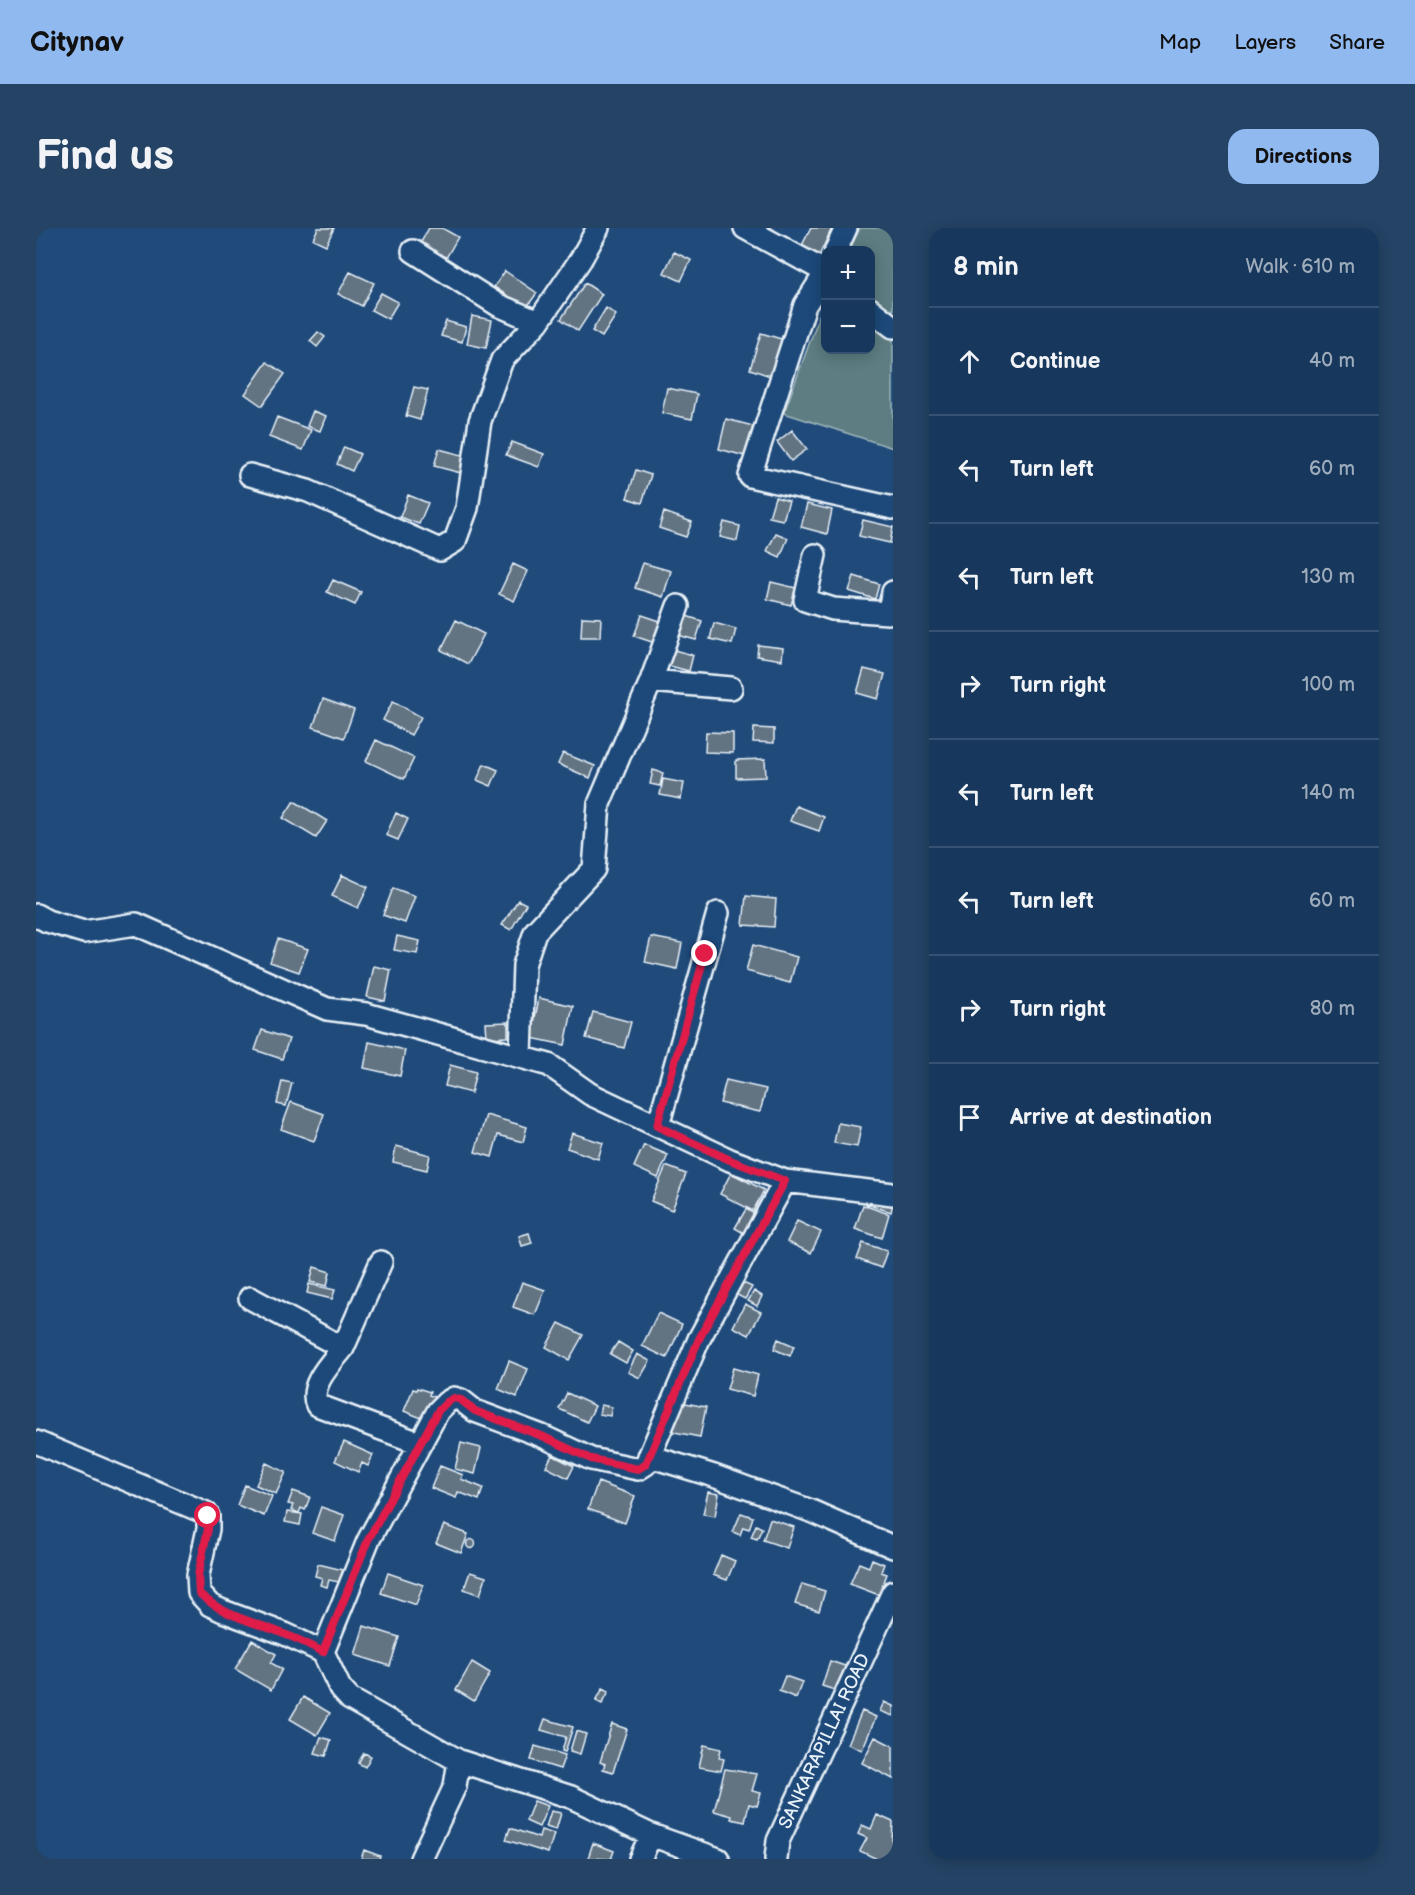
<!DOCTYPE html>
<meta charset="utf-8">
<style>
:root{--surface:#17385c;--page:#244365;--text:#f1f3f6;--muted:#9eacbb;--line:#365272;--accent:#90b9f0}
body{margin:0;font-family:"Balsamiq Sans",sans-serif;background:var(--page);color:var(--text)}
.controls{position:absolute;right:18px;top:18px;display:grid;overflow:hidden;border-radius:12px;box-shadow:0 3px 15px #0003}
.controls button{width:54px;height:54px;display:grid;place-items:center;padding:0;border:0;border-bottom:2px solid var(--line);background:var(--surface);color:var(--text);font:30px sans-serif}
.stop{position:absolute;width:18px;height:18px;margin:-14px;border:4px solid #e11d48;border-radius:50%;background:#fff}
.stop.end{background:#e11d48;border-color:#fff;box-shadow:0 2px 6px #0008}
.list{margin:0;padding:0;list-style:none}
h2{display:flex;justify-content:space-between;align-items:center;height:78px;margin:0;padding:0 24px;font-size:26px}
h2 small{font-size:20px;font-weight:400;color:var(--muted)}
.list li{display:grid;grid-template-columns:39px 1fr auto;gap:18px;align-items:center;box-sizing:border-box;height:108px;padding:0 24px;border-top:2px solid var(--line)}
.list b{display:block;font-size:22px;white-space:nowrap}
.list em{font-size:20px;font-style:normal;color:var(--muted)}
.icon{flex:none;width:33px;height:33px;fill:none;stroke:currentColor;stroke-width:2;stroke-linecap:round;stroke-linejoin:round}
.map{position:relative;flex:none;width:857px;height:1631px;overflow:hidden;border-radius:18px}
header{display:flex;align-items:center;gap:36px;box-sizing:border-box;height:84px;padding:0 30px;background:var(--accent);color:#111}
header strong{font-size:28px}
nav{display:flex;gap:33px;margin-inline-start:auto;font-size:21px}
.intro{display:flex;align-items:center;justify-content:space-between;box-sizing:border-box;height:144px;padding:0 36px}
h1{margin:0;font-size:42px}
.button{padding:15px 27px;border-radius:18px;background:var(--accent);color:#111;font-size:21px;font-weight:700}
main{display:flex;gap:36px;padding:0 36px}
aside{flex:1;background:var(--surface);border-radius:18px;box-shadow:0 3px 15px #0003}
.map>svg:first-child{display:block}
.green{fill:#5d7d82;stroke:#a2b7bd;stroke-width:1.5}
.building{fill:#627382;stroke:#e8f1f8;stroke-width:1.5}
.lines{fill:none;stroke-linecap:round;stroke-linejoin:round}
.minor-casing{stroke:#e8f1f8;stroke-width:26}
.minor{stroke:#1f4a7a;stroke-width:21}
.route{stroke:#e11d48;stroke-width:8}
.labels{text-anchor:middle;stroke-width:5;stroke-linejoin:round;paint-order:stroke}
.street-label{font-size:18px;fill:#e8f1f8;stroke:#1f4a7a}
</style>
<header>
<strong>Citynav</strong>
<nav><a>Map</a><a>Layers</a><a>Share</a></nav>
</header>
<div class="intro"><h1>Find us</h1><a class="button">Directions</a></div>
<main>
<div class="map">
<svg width="857" height="1631" viewBox="0 0 857 1631">
<rect width="100%" height="100%" fill="#1f4a7a"/>
<filter id="ink" filterUnits="userSpaceOnUse"><feTurbulence type="fractalNoise" baseFrequency=".0167" numOctaves="2"/><feDisplacementMap in="SourceGraphic" scale="12" xChannelSelector="R" yChannelSelector="G"/><feConvolveMatrix kernelMatrix="1 2 1 2 8 2 1 2 1" color-interpolation-filters="sRGB"/></filter>
<g filter="url(#ink)">
<path class="green" d="M824,0H857V220L748,185L789,72L790,122H834V22H813Z"/>
<path class="building" d="M282,0H298L290,17L277,11Z
M393,0H406L422,9L410,30L384,16Z
M775,0H796L782,30L764,21Z
M638,24L655,32L645,53L628,45Z
M469,43L501,65L490,80L458,59Z
M314,44L338,55L326,78L302,66Z
M549,55L566,66L542,103L525,91Z
M345,65L362,74L352,91L335,82Z
M570,80L580,87L566,109L556,103Z
M436,88L456,92L450,120L431,116Z
M410,93L430,99L426,114L405,108Z
M282,104L289,109L281,119L274,113Z
M725,105L752,113L740,150L714,141Z
M231,134L249,146L226,178L209,166Z
M378,159L392,162L384,192L370,188Z
M631,160L661,166L656,191L626,185Z
M277,183L290,188L284,203L271,198Z
M241,189L275,202L267,222L233,209Z
M690,191L717,198L709,228L683,221Z
M756,202L771,221L755,233L741,214Z
M476,214L508,226L503,239L470,227Z
M308,219L324,226L316,243L301,236Z
M403,221L430,228L425,245L398,238Z
M600,242L615,247L606,275L591,270Z
M372,267L392,275L383,296L364,289Z
M739,269L753,273L747,292L733,289Z
M771,276L796,282L791,306L765,299Z
M628,284L656,294L650,309L623,300Z
M827,292L857,299L854,315L823,308Z
M688,294L704,298L701,313L684,309Z
M740,305L752,310L744,329L731,323Z
M607,335L635,343L627,369L599,360Z
M477,336L492,343L478,373L463,366Z
M818,348L843,356L839,371L813,363Z
M297,352L325,364L319,377L291,364Z
M735,354L760,360L755,377L731,371Z
M644,386L666,393L660,412L638,406Z
M606,387L627,394L619,415L598,408Z
M546,389L565,390L564,409H545Z
M420,392L448,406L432,436L405,422Z
M678,395L700,401L696,416L674,411Z
M722,417L747,420L746,432L721,428Z
M634,421L657,427L653,443L630,437Z
M828,441L849,446L842,471L821,465Z
M287,471L318,482L308,510L277,499Z
M357,473L385,489L375,507L347,492Z
M718,500L738,501V515L717,514Z
M670,504L697,505V525L669,524Z
M340,512L378,530L368,551L330,533Z
M527,525L559,538L554,550L522,536Z
M729,531L730,549L700,550V532Z
M448,536L462,542L455,558L441,552Z
M617,542L627,545L624,558L614,556Z
M627,551L648,555L645,571L624,567Z
M258,573L291,593L280,610L247,590Z
M760,578L788,589L783,603L754,593Z
M360,585L372,591L362,612L350,607Z
M306,647L332,659L322,680L296,668Z
M357,660L379,668L369,695L347,687Z
M710,668L740,671L738,699L707,697Z
M482,672L490,676L475,702L466,697Z
M361,708L384,713L381,726L358,722Z
M615,709L646,715L641,741L609,734Z
M242,711L272,721L263,744L234,734Z
M717,717L761,729L754,755L710,743Z
M338,738L355,742L349,773L331,769Z
M503,770L537,778L529,817L495,810Z
M557,784L595,794L588,820L550,810Z
M472,794V809L451,810L450,795Z
M226,802L253,811L246,831L219,822Z
M333,814L369,822L364,848L328,840Z
M414,837L440,844L435,865L409,858Z
M690,852L730,861L724,884L684,875Z
M246,853L256,855L250,878L241,876Z
M255,874L288,886L278,913L245,901Z
M450,887L491,899L487,914L462,907L456,929L439,924Z
M802,895L825,899L821,919L798,915Z
M536,905L567,915L562,931L531,920Z
M608,917L632,927L622,950L598,939Z
M360,918L394,927L391,942L357,934Z
M630,938L650,946L636,982L615,973Z
M695,945L728,962L717,983L684,966Z
M832,968L857,975L855,984L830,976Z
M827,977L853,986L846,1010L819,1001Z
M710,981L722,988L711,1007L699,1000Z
M761,993L785,1004L775,1025L751,1014Z
M493,1005L496,1015L486,1018L483,1008Z
M827,1015L851,1023L845,1040L821,1031Z
M278,1039L294,1044L291,1058L274,1054Z
M486,1054L509,1062L499,1087L477,1079Z
M705,1054L716,1059L709,1071L699,1066Z
M273,1056L299,1062L296,1071L271,1065Z
M718,1063L726,1068L721,1078L712,1073Z
M709,1076L725,1084L713,1107L697,1099Z
M622,1085L646,1096L631,1130L606,1118Z
M523,1095L547,1107L533,1132L510,1119Z
M742,1111L758,1118L754,1128L738,1121Z
M582,1114L597,1123L590,1135L574,1126Z
M601,1126L614,1133L604,1150L592,1144Z
M473,1133L492,1141L481,1169L462,1161Z
M697,1140L722,1147L717,1168L691,1161Z
M381,1160L394,1164L393,1167L398,1169L388,1191L368,1183L377,1161L380,1162Z
M531,1165L559,1178L551,1194L523,1181Z
M644,1174L670,1179L664,1209L633,1203L635,1191L641,1192Z
M565,1177L576,1179L574,1188L563,1186Z
M308,1214L337,1227L332,1238L326,1235L322,1244L299,1233Z
M425,1215L445,1220L439,1246L419,1241Z
M516,1227L538,1238L532,1250L510,1239Z
M230,1235L250,1244L240,1266L220,1257Z
M404,1238L427,1247L425,1251L447,1260L443,1272L422,1264L420,1270L395,1260Z
M562,1254L599,1268L589,1295L552,1281Z
M209,1257L236,1268L228,1288L201,1277Z
M257,1263L274,1269L269,1282L265,1280L263,1285L255,1282L257,1277L252,1276Z
M672,1264L683,1266L679,1288L667,1286Z
M285,1279L308,1287L299,1313L276,1305Z
M251,1284L266,1286L264,1297L249,1294Z
M705,1285L717,1289L713,1301L707,1299L704,1307L697,1304Z
M734,1291L758,1299L751,1320L727,1312Z
M408,1297L432,1306L425,1325L400,1315Z
M720,1297L726,1300L721,1311L715,1309Z
M430.5 1316a4.5 4.5 0 1 1 9 0a4.5 4.5 0 1 1-9 0Z
M685,1327L699,1333L691,1352L677,1347Z
M836,1331L848,1336L845,1344L851,1346L843,1367L814,1356L823,1335L833,1339Z
M282,1336L307,1342L303,1354L293,1352L291,1359L284,1357L286,1350L279,1348Z
M434,1344L450,1349L444,1367L428,1361Z
M352,1345L387,1357L380,1377L345,1365Z
M766,1356L789,1363L783,1383L759,1376Z
M328,1398L363,1409L354,1438L319,1427Z
M216,1412L240,1426L235,1435L246,1441L235,1462L199,1441Z
M794,1433L812,1439L805,1464L786,1458Z
M436,1434L454,1445L438,1473L420,1462Z
M749,1448L766,1454L760,1470L743,1463Z
M567,1460L573,1463L566,1476L560,1473Z
M267,1469L294,1485L281,1507L254,1491Z
M848,1474L857,1478V1488L844,1483Z
M826,1483L840,1489L826,1522L812,1516Z
M509,1491L537,1499L529,1524L526,1523L530,1509L505,1502Z
M576,1496L591,1501L577,1544L567,1541L569,1536L564,1534Z
M540,1503L550,1506L544,1526L534,1523Z
M285,1509L295,1512L290,1528L279,1525Z
M839,1509L857,1518V1551L826,1535Z
M668,1517L685,1521L683,1530L688,1531L685,1543L663,1539Z
M499,1518L529,1527L524,1541L495,1532Z
M328,1525L335,1528L329,1539L322,1535Z
M689,1541L721,1546L716,1563L725,1565L721,1578L713,1576L709,1594L695,1591L696,1588L678,1583Z
M498,1573L512,1578L503,1599L490,1593Z
M515,1583L525,1585L520,1602L510,1599Z
M841,1587L857,1594L855,1631H841L824,1623L831,1610L822,1606L826,1597L835,1601Z
M474,1600L503,1610L505,1602L518,1606L512,1625L470,1612Z
M557,1615L578,1623L575,1631L552,1630Z
M328,1622L344,1628L343,1631H325Z"/>
<g class="lines">
<g class="minor-casing">
<path id="minor" d="M709,0L790,44
M800,22L810,0
M377,23L462,77L502,94
M790,44L769,77L714,248L857,280
M834,81L857,99
M214,247L272,263L404,322L419,313L431,280L444,193L466,132L502,94L545,31L562,0
M779,327L769,372L797,381L852,385L857,364
M615,453L695,460
M0,687L11,693L48,704L100,696L291,781L330,786L513,837L554,866L694,932L749,953L857,966
M485,827L488,737L499,704L558,641L563,576L615,453L642,378
M622,898L682,685
M214,1070L307,1120C296,1134 272,1157 281,1177L383,1215
M307,1120L345,1034
M0,1214L170,1285L172,1288V1301L162,1347L163,1365L174,1377L187,1383L249,1406L287,1424L304,1460L314,1471L423,1533L535,1569L615,1607L682,1631
M613,1228L678,1248L775,1283L857,1319
M287,1424L332,1313L402,1183L411,1174L418,1170L425,1172L439,1183L506,1208L555,1231L602,1241L610,1236L663,1111L749,953
M385,1631L419,1558L423,1533
M604,1631L615,1607
M740,1631L742,1613L857,1364"/>
</g>
<use href="#minor" class="minor"/>
</g>
</g>
<g class="lines" filter="url(#ink)">
<path class="route" d="M172,1288V1301L162,1347L163,1365C186,1388 219,1394 248,1406C262,1411 274,1417 287,1424L332,1312L402,1183L411,1174L418,1170L425,1172L439,1183L506,1208L555,1231L602,1241L610,1236L663,1111L749,953L694,932L621,898L669,726"/>
</g>
<g class="labels">
<g class="street-label">
<text transform="translate(788 1513) rotate(-65)" y="6">SANKARAPILLAI ROAD</text>
</g>
</g>
</svg>
<div class="controls">
<button>+</button>
<button>−</button>
</div>
<div class="stop" style="left:172px;top:1288px"></div>
<div class="stop end" style="left:669px;top:726px"></div>
</div>
<aside>
<h2>8 min<small>Walk · 610 m</small></h2>
<ul class="list">
<li><svg class="icon" aria-label="ahead" viewBox="0 0 24 24"><path d="M12 20V5M6 11l6-6 6 6"/></svg><div><b>Continue</b></div><em>40 m</em></li>
<li><svg class="icon" aria-label="left" viewBox="0 0 24 24"><path d="M17 20v-9H6M10 6l-5 5 5 5"/></svg><div><b>Turn left</b></div><em>60 m</em></li>
<li><svg class="icon" aria-label="left" viewBox="0 0 24 24"><path d="M17 20v-9H6M10 6l-5 5 5 5"/></svg><div><b>Turn left</b></div><em>130 m</em></li>
<li><svg class="icon" aria-label="right" viewBox="0 0 24 24"><path d="M7 20v-9h11M14 6l5 5-5 5"/></svg><div><b>Turn right</b></div><em>100 m</em></li>
<li><svg class="icon" aria-label="left" viewBox="0 0 24 24"><path d="M17 20v-9H6M10 6l-5 5 5 5"/></svg><div><b>Turn left</b></div><em>140 m</em></li>
<li><svg class="icon" aria-label="left" viewBox="0 0 24 24"><path d="M17 20v-9H6M10 6l-5 5 5 5"/></svg><div><b>Turn left</b></div><em>60 m</em></li>
<li><svg class="icon" aria-label="right" viewBox="0 0 24 24"><path d="M7 20v-9h11M14 6l5 5-5 5"/></svg><div><b>Turn right</b></div><em>80 m</em></li>
<li><svg class="icon" aria-label="arrive" viewBox="0 0 24 24"><path d="M6 21V4h12l-3 4 3 4H6"/></svg><div><b>Arrive at destination</b></div></li>
</ul>
</aside>
</main>
